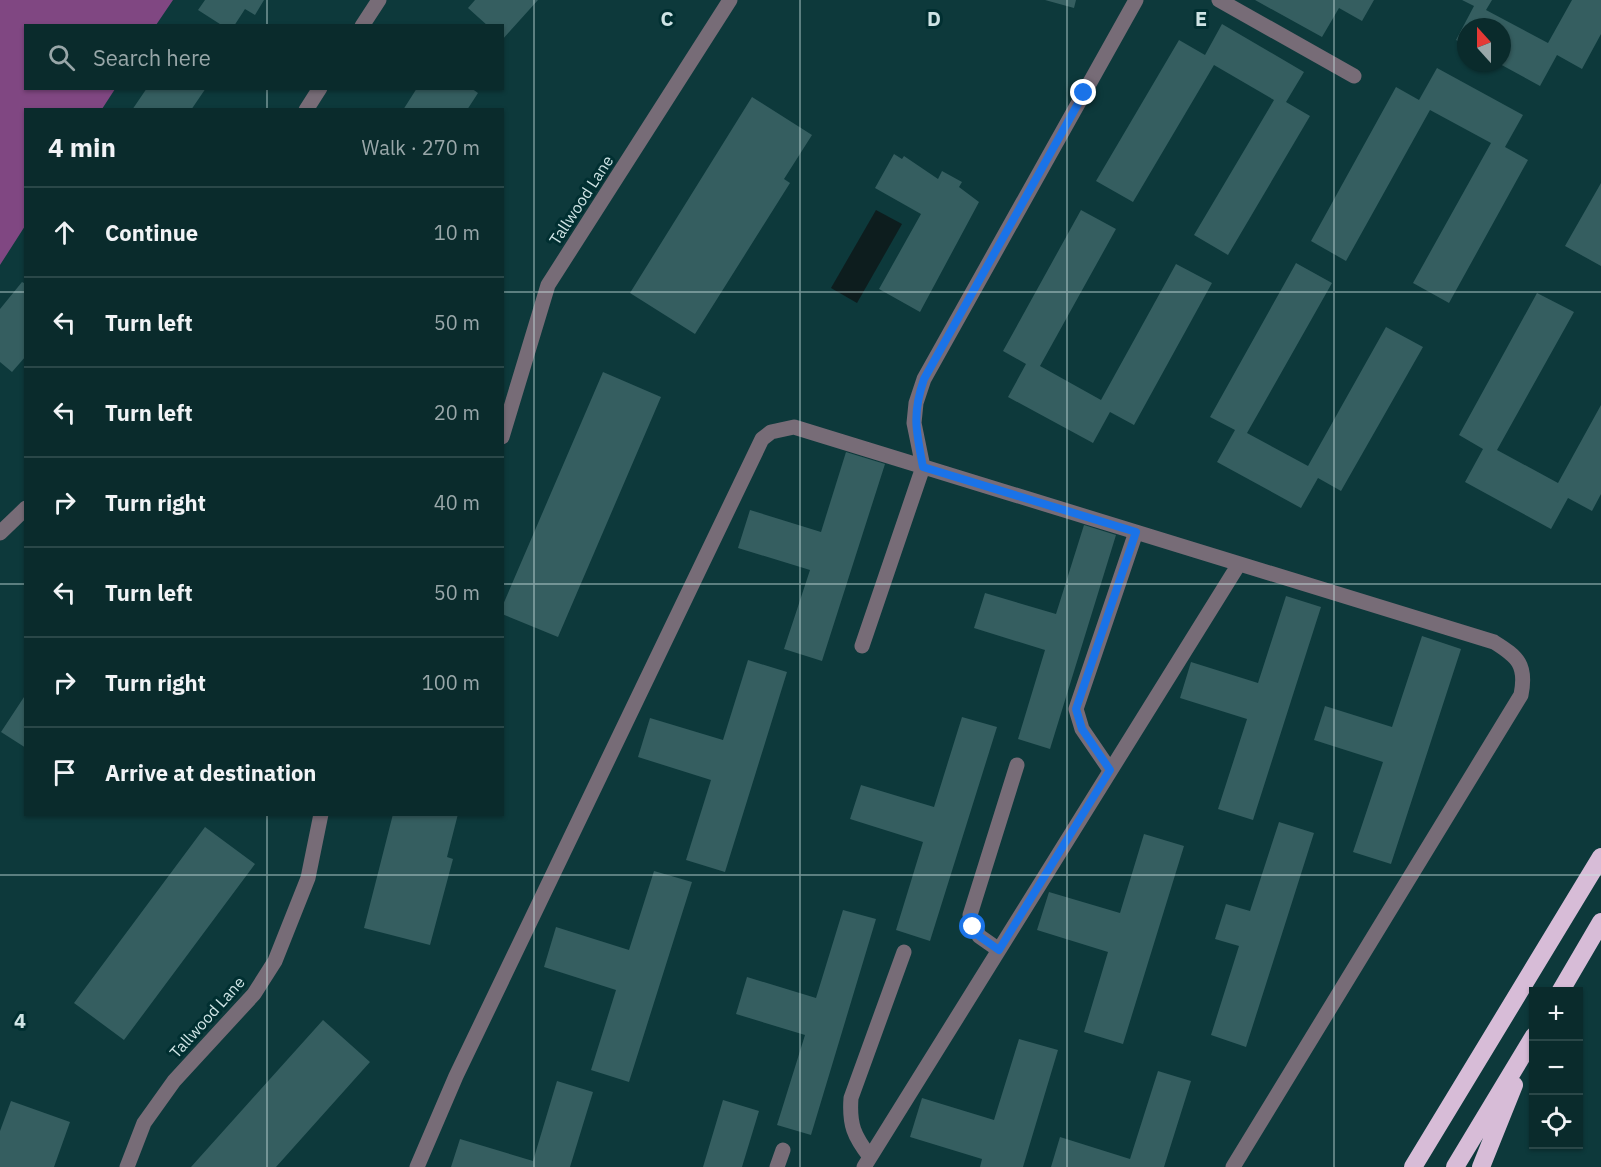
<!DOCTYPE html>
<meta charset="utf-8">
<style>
:root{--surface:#0a2b2c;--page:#183738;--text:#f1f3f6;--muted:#99a7a9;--line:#2a4748}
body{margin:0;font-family:"IBM Plex Sans",sans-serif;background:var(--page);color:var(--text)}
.controls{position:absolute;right:18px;bottom:18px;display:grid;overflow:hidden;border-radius:0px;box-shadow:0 2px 4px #0004}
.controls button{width:54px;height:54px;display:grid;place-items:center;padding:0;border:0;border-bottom:2px solid var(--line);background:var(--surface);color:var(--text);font:30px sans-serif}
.compass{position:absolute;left:1457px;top:18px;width:54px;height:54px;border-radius:50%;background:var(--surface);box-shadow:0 2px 4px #0004;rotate:339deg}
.stop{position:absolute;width:18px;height:18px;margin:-14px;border:4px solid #1a73e8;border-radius:50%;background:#fff}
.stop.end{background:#1a73e8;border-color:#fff;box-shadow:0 2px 6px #0008}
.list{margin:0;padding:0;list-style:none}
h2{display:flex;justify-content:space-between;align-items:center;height:78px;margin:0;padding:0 24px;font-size:26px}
h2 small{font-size:20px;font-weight:400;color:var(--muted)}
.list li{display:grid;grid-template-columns:39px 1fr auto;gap:18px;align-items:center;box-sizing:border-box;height:90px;padding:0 24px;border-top:2px solid var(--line)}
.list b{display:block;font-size:22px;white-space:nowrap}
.list em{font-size:20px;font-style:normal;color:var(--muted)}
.icon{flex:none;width:33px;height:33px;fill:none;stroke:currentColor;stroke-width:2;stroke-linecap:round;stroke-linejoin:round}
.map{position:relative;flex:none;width:1601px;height:1167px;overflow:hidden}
.search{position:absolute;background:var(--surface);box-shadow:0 2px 4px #0004;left:24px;top:24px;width:480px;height:66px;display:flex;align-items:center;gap:15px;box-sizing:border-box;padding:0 21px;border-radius:0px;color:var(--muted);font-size:22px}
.panel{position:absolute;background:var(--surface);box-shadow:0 2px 4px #0004;left:24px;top:108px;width:480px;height:708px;border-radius:0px}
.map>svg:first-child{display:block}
.forest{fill:#804782}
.water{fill:#0d1d1e}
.building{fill:#355e60}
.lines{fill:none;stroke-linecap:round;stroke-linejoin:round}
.minor{stroke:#776c77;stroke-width:15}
.highway{stroke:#d7bcd7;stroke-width:18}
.route{stroke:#1a73e8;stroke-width:8}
.grid{fill:none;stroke:#cfe4e5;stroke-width:1.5;stroke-opacity:0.55}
.labels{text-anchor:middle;stroke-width:6;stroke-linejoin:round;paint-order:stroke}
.street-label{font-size:16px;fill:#cfe4e5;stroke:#012f31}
.grid-label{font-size:20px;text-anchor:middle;font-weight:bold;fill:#cfe4e5;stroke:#012f31;stroke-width:6;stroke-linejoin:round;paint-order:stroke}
</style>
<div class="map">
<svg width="1601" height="1167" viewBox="0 0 1601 1167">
<rect width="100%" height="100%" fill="#0d393b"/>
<path class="forest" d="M0,0H173L156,25L26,26V88L115,89L102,109L26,110L25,226L0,265Z"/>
<path class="water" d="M876,210L902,224L857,303L831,288Z"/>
<path class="building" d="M205,0H264L255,15L245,9L234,26H223L198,10Z
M475,0H538L502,40V26H488L468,8Z
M1045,0H1076L1074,8Z
M1255,0H1374L1362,21L1339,8L1322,37Z
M1462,0H1492L1486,10L1548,43L1572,0H1601V34L1582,69L1557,55L1540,86L1498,63H1502V27H1466V45L1456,40L1474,6Z
M1222,24L1304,72L1286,102L1310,116L1228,255L1194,235L1274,100L1214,65L1133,202L1096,181L1179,40L1205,55Z
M1437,68L1523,115L1505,147L1528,160L1449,303L1413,283L1491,143L1430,110L1346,261L1311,241L1396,87L1419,100Z
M147,88H206L191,110H132Z
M417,88H471L478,93L467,110H403Z
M752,97L812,135L784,179L790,183L695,334L630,293Z
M894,154L902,159L904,156L938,179L942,171L962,182L959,187L979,202L920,312L879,289L921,214L875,188Z
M1601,183V266L1565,246Z
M1081,210L1116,229L1040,366L1101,400L1176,264L1212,283L1134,425L1110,412L1093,443L1008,397L1026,364L1003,351Z
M1296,263L1332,283L1247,433L1308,466L1386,327L1423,347L1341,491L1318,478L1301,508L1217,462L1235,430L1210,417Z
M22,282L26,284V356L12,372L0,362V309Z
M1537,293L1574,312L1497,450L1558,483L1601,405V494L1592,511L1568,498L1551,529L1465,482L1483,449L1459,435Z
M603,372L661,397L558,637L502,614V607Z
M846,452L885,464L822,661L784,649L810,570L738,548L750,510L821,532Z
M1084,525L1116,535L1050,749L1018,739L1045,650L974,628L985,593L1056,614Z
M1286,596L1321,607L1253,820L1218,809L1247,719L1180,698L1191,662L1258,683Z
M1422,636L1461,649L1391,864L1353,852L1383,762L1314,740L1325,706L1392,727Z
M748,660L787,672L725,872L686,860L711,780L638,757L650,718L723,740Z
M26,694V748L1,732Z
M962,717L997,727L930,941L896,930L923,842L850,819L861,785L934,807Z
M393,814H458L447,857L453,859L430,945L364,928Z
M1279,822L1314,833L1246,1047L1211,1035L1239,946L1215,939L1226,904L1250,911Z
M205,827L255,864L124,1040L74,1003Z
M1144,834L1184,846L1123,1044L1084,1032L1108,952L1037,930L1049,892L1120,913Z
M654,871L692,882L629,1082L591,1070L616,990L544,967L556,927L629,950Z
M843,910L876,919L811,1135L777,1125L805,1035L736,1014L747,977L816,998Z
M323,1020L370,1062L276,1167H191Z
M1019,1039L1058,1050L1023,1167H980L982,1159L910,1137L922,1098L994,1120Z
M1158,1071L1191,1081L1164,1167H1051L1060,1137L1130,1159Z
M557,1081L593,1092L570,1167H451L460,1139L533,1161Z
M723,1100L759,1111L742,1167H703Z
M11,1101L70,1122L54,1167H0V1131Z"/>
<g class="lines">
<path class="minor" d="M1219,0L1354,76
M362,26L379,0
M306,110L320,88
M502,437L548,285L730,0
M0,533L26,508
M862,646L923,467L914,423L916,403L924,379L1136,0
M1110,770L1082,729L1076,709L1136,532
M999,950L979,936L970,915L1017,765
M870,1157C854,1136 849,1125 851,1098L904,952
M127,1167L144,1123L174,1081L254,994L275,961L308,878L321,814
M417,1167L456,1076L762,439L771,432L794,427L1494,642C1518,657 1527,665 1521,695L1233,1167
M777,1167L783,1150
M864,1167L1239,564"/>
<path class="highway" d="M1560,992L1601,922
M1413,1167L1601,857
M1455,1167L1534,1036
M1481,1167L1514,1085"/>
</g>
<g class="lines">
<path class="route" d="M973,927L979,936L999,950L1110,770L1082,729L1076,709L1136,532L923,467C916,431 912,414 924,379L1084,93"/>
</g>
<path class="grid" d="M267,0V26M534,0V1167M800,0V1167M1067,0V1167M1334,0V1167M267,88V110M0,292H26M502,292H1601M0,584H26M502,584H1601M267,814V1167M0,875H1601"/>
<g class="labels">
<g class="street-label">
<text transform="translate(581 200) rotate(-57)" y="6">Tallwood Lane</text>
<text transform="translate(207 1017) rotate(-48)" y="6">Tallwood Lane</text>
</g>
</g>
<g class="grid-label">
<text x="667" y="26">C</text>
<text x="934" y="26">D</text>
<text x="1201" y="26">E</text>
<text x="20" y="1028">4</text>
</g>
</svg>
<div class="controls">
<button>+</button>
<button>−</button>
<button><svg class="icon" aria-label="locate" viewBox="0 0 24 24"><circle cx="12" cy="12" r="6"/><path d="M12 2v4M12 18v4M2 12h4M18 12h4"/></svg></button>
</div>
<svg class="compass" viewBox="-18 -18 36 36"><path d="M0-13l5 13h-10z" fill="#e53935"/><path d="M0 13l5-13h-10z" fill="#99a7a9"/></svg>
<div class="stop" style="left:973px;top:927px"></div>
<div class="stop end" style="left:1084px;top:93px"></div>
<div class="search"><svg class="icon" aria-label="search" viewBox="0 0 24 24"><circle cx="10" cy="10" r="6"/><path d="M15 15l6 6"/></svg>Search here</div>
<section class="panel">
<h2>4 min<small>Walk · 270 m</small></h2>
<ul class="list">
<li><svg class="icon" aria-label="ahead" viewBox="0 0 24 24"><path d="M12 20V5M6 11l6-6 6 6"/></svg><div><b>Continue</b></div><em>10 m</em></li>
<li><svg class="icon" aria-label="left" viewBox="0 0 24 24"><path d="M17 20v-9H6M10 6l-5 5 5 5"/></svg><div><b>Turn left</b></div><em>50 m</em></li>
<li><svg class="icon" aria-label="left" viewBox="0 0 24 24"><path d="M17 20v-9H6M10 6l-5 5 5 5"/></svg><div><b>Turn left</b></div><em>20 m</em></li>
<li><svg class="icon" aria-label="right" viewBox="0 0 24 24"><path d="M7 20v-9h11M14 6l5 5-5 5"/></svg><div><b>Turn right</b></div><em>40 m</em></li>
<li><svg class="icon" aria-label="left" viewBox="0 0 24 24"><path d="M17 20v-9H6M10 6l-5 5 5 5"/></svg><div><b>Turn left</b></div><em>50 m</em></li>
<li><svg class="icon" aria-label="right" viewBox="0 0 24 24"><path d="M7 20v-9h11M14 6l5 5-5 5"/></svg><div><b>Turn right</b></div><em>100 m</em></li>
<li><svg class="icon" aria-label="arrive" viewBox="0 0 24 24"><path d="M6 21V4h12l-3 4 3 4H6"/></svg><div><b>Arrive at destination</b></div></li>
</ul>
</section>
</div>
